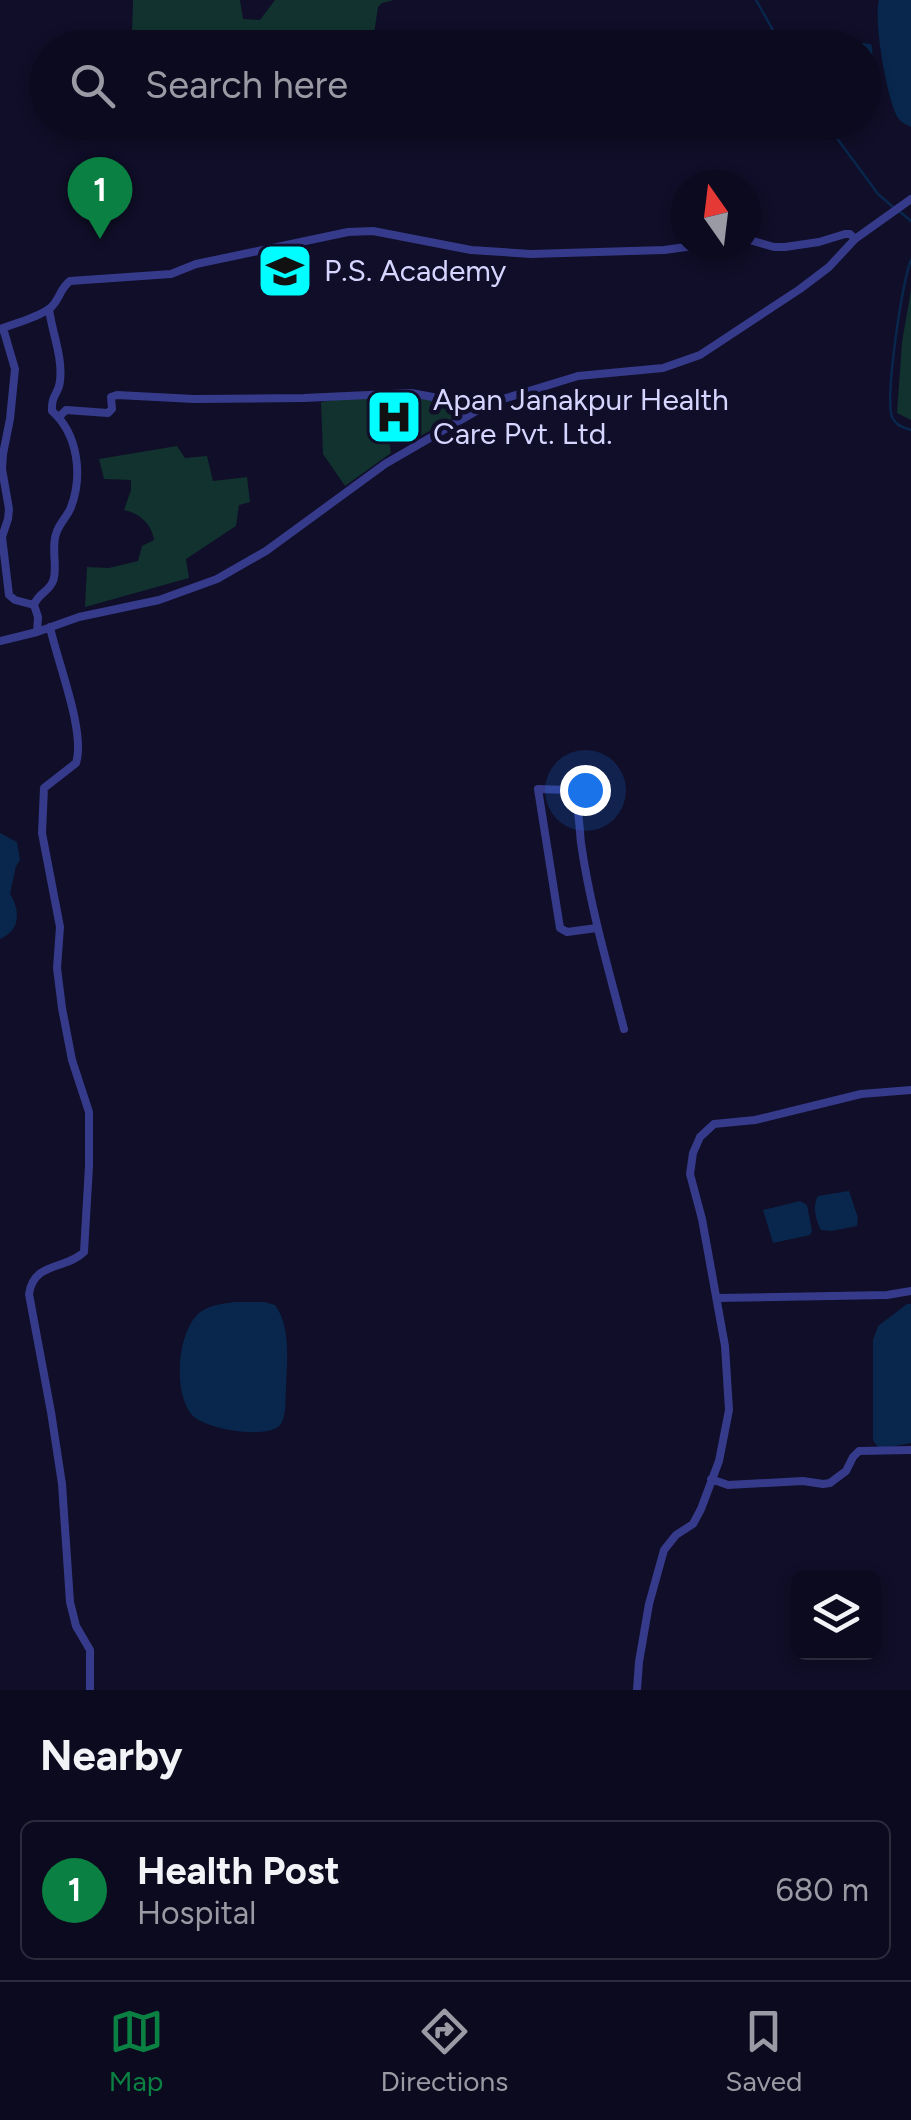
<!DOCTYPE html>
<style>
:root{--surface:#0c0a1e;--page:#1a182b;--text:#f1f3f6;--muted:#9a9aa4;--line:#2c2b3c;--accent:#0b8043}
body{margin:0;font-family:Figtree,sans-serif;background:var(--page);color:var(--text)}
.controls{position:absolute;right:30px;bottom:30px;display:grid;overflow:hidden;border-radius:15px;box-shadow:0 5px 15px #0003}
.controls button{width:90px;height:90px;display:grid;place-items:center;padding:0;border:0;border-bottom:2px solid var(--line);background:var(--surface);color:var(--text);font:50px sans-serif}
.compass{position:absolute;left:671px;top:170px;width:90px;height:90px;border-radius:50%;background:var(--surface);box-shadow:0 5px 15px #0003;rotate:346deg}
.you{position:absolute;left:585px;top:790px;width:35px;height:35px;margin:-25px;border:8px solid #fff;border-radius:50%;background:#1a73e8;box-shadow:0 0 0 15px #1a73e833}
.badge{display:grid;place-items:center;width:65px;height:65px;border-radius:50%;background:var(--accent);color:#fff;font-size:32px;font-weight:700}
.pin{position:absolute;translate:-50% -82px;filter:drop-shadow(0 2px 5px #0008)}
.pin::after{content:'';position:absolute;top:52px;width:35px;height:30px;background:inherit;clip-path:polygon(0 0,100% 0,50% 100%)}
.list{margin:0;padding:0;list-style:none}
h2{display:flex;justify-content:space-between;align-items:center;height:130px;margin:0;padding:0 40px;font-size:42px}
h2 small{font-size:32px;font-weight:400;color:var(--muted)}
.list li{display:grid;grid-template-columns:65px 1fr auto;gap:30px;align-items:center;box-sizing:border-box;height:140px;margin:0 20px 20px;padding:0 20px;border:2px solid var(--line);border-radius:15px}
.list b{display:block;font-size:38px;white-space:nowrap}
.list p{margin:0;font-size:32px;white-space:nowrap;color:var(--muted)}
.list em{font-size:32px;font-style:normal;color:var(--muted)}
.icon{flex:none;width:55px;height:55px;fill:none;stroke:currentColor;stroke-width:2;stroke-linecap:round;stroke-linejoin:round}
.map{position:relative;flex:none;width:911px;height:1690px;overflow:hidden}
.search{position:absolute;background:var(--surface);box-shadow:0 5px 15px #0003;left:30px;right:30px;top:30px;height:110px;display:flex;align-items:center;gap:25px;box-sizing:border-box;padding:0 35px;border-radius:55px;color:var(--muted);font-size:38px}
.sheet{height:290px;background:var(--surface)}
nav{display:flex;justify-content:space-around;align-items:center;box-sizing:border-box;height:140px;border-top:2px solid var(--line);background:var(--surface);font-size:28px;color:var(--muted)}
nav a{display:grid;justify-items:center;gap:5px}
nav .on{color:var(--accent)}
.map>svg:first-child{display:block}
.green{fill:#11322e}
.water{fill:#09274c}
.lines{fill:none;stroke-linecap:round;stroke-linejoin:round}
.stream{stroke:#09274c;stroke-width:2.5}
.minor{stroke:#363a8a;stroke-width:8}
.labels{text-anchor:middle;stroke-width:9;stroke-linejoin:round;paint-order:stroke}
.poi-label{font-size:30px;fill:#d6d5ff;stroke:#100e28;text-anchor:start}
</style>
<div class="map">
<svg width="911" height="1690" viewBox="0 0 911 1690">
<rect width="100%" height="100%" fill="#100e28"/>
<path class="green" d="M133,0H240L243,19L260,20L275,0H394L382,3L378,7L372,47L284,48C274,43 264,45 253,46C221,49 190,43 158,38L154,42V47L134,48L132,33Z
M911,290V420L897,413L902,342Z
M409,395L472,405L461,414L413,440L411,409L384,415L391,453L345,486L323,454L321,402L354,397Z
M177,446L185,458L207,456L213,481L247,477L250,502L239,505L236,526L186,559L189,578L85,607L87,567L109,568L138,561L142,546L154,540C152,524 139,513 124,510L131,490V480L104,479L99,459Z"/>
<path class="water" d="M879,0H911V127C905,124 902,123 898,118C887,101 873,19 879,0Z
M862,43L871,44L872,47L875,91L870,97L864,98V48L830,47Z
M0,833L17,842L20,860L16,866L10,894C21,911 20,931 0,939Z
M849,1191L858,1218L857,1226L831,1231L821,1230C816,1221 812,1205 818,1196Z
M800,1201L807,1205L812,1231L810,1235L773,1243L763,1210Z
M234,1302H264L275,1305C291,1326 287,1362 286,1387C285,1398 287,1417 280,1425C267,1440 204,1429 192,1415C173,1393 177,1334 198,1314C208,1305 222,1304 234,1302Z
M907,1304H911V1443L879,1449L873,1440V1340L878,1326Z"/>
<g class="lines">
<path class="stream" d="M756,0L783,48
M825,122L878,194L893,207
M899,211L911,221
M911,260C902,281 885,397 892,417C896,426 903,427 911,430"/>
<path class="minor" d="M746,239L774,247H785L819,242L845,234H850L855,239
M3,328L15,369L10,419L3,454L2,469L9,509L8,519L2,537L9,595L15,600L34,605L38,617L37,632
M0,329C16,323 36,318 49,309C60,301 59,289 70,281L171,274L196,264L348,232L373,231L471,250L531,254L664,250L701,245
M59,417L66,410L108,413L112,409L111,397L117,395L194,399L304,398L411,393L460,402L490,403
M34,605C38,593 49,592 53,581C58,569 51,548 56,534C59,523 68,516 71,507C83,475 78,434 52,411C51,394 59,394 60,381C63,358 52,332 49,309
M50,627C57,661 86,732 76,763L44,788L42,833L60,927L57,968L62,1008L72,1060L89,1112V1166L84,1252C66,1270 34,1261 29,1294L51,1412L62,1484L70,1602L76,1626L90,1650V1690
M0,641L37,632L79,617L159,600L217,579L266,551L385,464L490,403L578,376L663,368L700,355L800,289L829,267L855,239L911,199
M597,928L567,932L560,928L538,789L569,790C580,804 579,826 581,843C590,906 608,967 624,1029
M717,1298L887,1295L911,1291
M711,1479L728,1485L803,1481L823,1484L830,1483L846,1471L853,1457L859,1451L911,1450
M637,1690L639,1662L649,1604L664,1550L676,1535L693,1524L701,1509L719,1461L729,1410L725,1346L702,1219L690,1174L693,1153L700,1137L714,1124L755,1120L861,1094L911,1090"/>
</g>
<defs>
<g id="school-square" transform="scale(2.875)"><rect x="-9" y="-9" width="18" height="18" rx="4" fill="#01fdff" stroke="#100e28"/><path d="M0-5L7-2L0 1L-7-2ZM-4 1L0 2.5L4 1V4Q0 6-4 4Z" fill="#111"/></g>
<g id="hospital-square" transform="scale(2.875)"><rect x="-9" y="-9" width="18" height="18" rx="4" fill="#01fdff" stroke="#100e28"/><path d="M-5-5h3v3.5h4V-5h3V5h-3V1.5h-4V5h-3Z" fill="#111"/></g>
</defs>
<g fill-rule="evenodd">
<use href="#school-square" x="285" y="271"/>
<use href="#hospital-square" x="394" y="417"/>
</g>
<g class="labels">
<g class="poi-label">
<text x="324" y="281">P.S. Academy</text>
<text x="433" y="410">Apan Janakpur Health<tspan x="433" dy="34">Care Pvt. Ltd.</tspan></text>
</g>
</g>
</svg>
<div class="controls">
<button><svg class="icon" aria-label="layers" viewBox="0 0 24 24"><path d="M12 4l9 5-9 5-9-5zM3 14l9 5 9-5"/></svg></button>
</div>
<svg class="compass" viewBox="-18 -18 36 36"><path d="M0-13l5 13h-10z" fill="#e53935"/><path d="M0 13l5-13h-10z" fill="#9a9aa4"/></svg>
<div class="you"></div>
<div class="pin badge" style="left:100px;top:239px">1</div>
<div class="search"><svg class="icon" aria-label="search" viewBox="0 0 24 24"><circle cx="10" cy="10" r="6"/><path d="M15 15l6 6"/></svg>Search here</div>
</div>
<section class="sheet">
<h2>Nearby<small></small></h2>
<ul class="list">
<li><span class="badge">1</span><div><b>Health Post</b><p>Hospital</p></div><em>680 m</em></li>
</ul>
</section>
<nav>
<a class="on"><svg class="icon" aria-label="map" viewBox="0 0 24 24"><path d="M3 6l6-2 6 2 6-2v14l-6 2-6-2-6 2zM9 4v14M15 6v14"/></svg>Map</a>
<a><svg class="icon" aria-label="directions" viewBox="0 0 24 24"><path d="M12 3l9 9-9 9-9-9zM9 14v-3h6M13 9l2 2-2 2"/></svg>Directions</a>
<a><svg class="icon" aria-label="saved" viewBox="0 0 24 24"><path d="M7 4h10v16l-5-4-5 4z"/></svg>Saved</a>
</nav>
